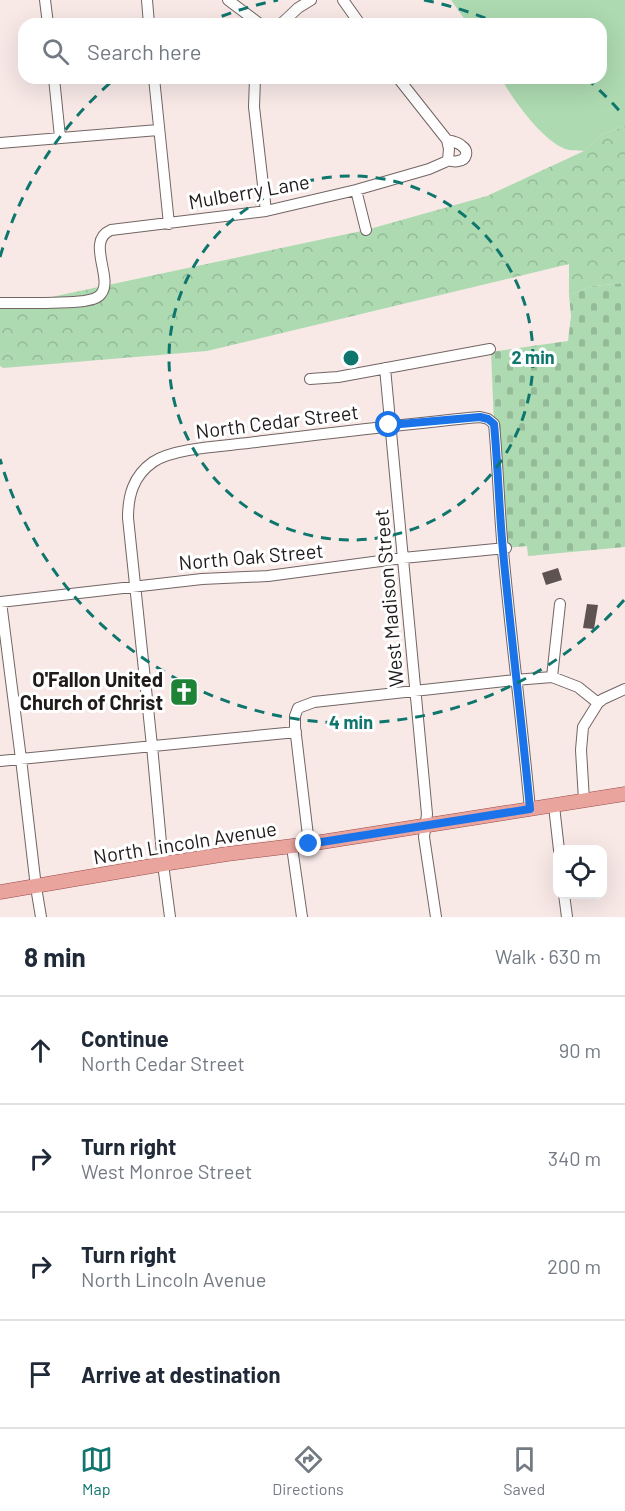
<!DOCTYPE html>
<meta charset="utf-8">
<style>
:root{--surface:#fff;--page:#f2f2f3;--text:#1f2937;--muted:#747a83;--line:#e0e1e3;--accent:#0f766e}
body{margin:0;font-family:Barlow,sans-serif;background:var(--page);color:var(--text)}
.controls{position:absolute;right:18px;bottom:18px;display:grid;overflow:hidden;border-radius:12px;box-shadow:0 6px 24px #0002}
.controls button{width:54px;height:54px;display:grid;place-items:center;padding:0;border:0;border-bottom:2px solid var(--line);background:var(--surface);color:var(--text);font:30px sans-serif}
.stop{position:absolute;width:18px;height:18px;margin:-14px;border:4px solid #1a73e8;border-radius:50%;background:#fff}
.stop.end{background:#1a73e8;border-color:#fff;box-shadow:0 2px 6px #0008}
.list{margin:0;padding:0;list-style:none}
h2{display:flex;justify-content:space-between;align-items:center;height:78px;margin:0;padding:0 24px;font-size:26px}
h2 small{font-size:20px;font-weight:400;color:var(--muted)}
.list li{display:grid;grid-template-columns:39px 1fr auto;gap:18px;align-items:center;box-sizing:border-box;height:108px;padding:0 24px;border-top:2px solid var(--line)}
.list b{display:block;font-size:22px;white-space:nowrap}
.list p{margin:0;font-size:20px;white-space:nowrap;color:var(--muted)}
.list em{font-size:20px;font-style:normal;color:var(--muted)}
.icon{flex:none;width:33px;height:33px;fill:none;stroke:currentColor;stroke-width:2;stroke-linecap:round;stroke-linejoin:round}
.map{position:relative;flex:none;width:625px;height:917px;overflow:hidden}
.search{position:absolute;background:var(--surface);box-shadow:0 6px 24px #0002;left:18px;right:18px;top:18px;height:66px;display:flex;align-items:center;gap:15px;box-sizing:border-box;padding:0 21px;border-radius:18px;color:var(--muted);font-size:22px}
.sheet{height:510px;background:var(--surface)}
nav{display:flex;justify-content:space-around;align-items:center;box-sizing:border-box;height:84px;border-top:2px solid var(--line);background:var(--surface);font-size:16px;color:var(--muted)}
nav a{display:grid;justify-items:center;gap:3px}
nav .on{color:var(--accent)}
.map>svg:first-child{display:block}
.forest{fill:url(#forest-crowns)}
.cemetery{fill:url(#cemetery-stones)}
.park{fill:#addab1}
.building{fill:#5f5351}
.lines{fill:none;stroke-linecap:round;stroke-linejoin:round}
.minor-casing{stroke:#726563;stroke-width:12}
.major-casing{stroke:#9a4c46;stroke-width:15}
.minor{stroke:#fff;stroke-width:10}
.major{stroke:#e9a49e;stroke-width:14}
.route{stroke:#1a73e8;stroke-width:8}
.ring{fill:none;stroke:#0f766e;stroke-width:3;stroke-dasharray:10 8}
.labels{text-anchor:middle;stroke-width:6;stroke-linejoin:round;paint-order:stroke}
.street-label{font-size:20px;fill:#201b1a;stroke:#fff}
.poi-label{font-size:20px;font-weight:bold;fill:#201b1a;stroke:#fff;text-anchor:end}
.centre{fill:#0f766e;stroke:#fff;stroke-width:3}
.ring-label{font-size:18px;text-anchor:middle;font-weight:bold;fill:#0f766e;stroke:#fff;stroke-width:6;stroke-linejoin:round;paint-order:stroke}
</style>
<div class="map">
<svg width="625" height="917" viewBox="0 0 625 917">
<defs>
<pattern id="forest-crowns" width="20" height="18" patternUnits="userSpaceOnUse" patternTransform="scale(1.5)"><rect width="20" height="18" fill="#addab1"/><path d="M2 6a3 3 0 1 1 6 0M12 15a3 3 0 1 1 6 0" fill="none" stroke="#95ba98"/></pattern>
<pattern id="cemetery-stones" width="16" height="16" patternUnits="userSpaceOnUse" patternTransform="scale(1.5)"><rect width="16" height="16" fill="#addab1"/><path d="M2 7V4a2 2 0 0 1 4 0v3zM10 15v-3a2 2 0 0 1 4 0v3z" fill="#95ba98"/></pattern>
</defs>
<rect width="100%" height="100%" fill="#f8e9e7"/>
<path class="forest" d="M625,126V283L593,286L569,295V264L207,351L3,368L0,366V308L366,230L487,196L584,151L602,134Z"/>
<path class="cemetery" d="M625,283V547L528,556L527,546L506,548L494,424L491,352L568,341L571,316L569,295L593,286Z"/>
<path class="park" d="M451,0H625V126L602,134L584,151C578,150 571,151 565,149C541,139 513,100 501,78H601V24H468Z"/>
<path class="building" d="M558,568L562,580L546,585L542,573Z
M587,604L598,605L594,629L583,628Z"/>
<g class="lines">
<g class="minor-casing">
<path id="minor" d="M45,0L48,24
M147,0L149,24
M228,0L260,24
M343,0L360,24
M281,24L298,8L311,0
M54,78L60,137
M154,78L169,224
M255,78L254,107L266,211
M447,140C452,141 459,143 462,146C469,151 467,160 458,161C455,162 451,161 448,160
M0,143L158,130
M356,190L366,230
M0,303C27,303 58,304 84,301C90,300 97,299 101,294C114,278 85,241 111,230L266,211L356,190L429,169L445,162L448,160L449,149L447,140L398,78
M385,368L427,814L424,837L436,917
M310,379L338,377L490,349
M0,602L202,579L268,576L403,558L506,548
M1,602L21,759L36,887L41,917
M552,677L560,604
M0,761L296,732
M584,800L581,750L583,727L598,703L603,699L625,689
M554,806L559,850
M309,844L295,727V716L298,708L314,702L515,680L552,677L578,687L598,703
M292,847L302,917
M564,894L567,917
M170,917L163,864L152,746L128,518C128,496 133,476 153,462C175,447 229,446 256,442C331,433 405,424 480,417L488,419L494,424C498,466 499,509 503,551C511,637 522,723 530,809"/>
</g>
<g class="major-casing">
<path id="major" d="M0,892L163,864L227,854L309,844L625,794"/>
</g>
<use href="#minor" class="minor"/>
<use href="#major" class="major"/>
</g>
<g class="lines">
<path class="route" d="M309,844L530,809C522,723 511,637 503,551C499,509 498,466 494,424L488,419L480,417L389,425"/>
</g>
<g class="ring">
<circle cx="351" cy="358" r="182"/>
<path d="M624 600A365 365 0 0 1 0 459M0 257A365 365 0 0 1 116 78M205 23A365 365 0 0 1 278 0M424 0A365 365 0 0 1 497 23M586 78A365 365 0 0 1 624 116"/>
</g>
<defs>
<g id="church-square" transform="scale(1.5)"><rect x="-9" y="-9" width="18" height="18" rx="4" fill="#1e8336" stroke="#fff"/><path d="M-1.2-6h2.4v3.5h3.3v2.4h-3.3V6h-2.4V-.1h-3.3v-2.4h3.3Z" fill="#fff"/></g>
</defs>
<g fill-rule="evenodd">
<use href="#church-square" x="184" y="692"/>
</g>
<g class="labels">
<g class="street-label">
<text transform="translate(249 192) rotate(-10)" y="7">Mulberry Lane</text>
<text transform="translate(277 422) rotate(-7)" y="7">North Cedar Street</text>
<text transform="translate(251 557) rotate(-5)" y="7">North Oak Street</text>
<text transform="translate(389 598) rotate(-95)" y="7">West Madison Street</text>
<text transform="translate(185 843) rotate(-9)" y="7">North Lincoln Avenue</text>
</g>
<g class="poi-label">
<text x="163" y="687">O'Fallon United<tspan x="163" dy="23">Church of Christ</tspan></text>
</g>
</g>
<circle cx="351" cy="358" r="9" class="centre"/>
<g class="ring-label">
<text x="533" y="364">2 min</text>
<text x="351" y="729">4 min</text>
</g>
</svg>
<div class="controls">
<button><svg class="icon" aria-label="locate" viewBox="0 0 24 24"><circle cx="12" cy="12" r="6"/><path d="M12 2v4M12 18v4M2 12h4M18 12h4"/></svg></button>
</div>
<div class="stop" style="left:389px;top:425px"></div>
<div class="stop end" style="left:309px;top:844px"></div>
<div class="search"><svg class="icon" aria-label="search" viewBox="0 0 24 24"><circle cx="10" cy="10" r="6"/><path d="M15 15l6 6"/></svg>Search here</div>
</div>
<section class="sheet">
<h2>8 min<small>Walk · 630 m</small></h2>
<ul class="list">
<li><svg class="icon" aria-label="ahead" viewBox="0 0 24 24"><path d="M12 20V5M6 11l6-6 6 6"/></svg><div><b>Continue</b><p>North Cedar Street</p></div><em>90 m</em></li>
<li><svg class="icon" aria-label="right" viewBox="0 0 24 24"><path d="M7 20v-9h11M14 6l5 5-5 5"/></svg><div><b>Turn right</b><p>West Monroe Street</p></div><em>340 m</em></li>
<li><svg class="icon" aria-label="right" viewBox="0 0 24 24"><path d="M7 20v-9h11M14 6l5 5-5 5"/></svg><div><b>Turn right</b><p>North Lincoln Avenue</p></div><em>200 m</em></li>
<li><svg class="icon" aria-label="arrive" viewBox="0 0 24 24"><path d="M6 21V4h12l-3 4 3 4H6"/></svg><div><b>Arrive at destination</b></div></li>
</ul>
</section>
<nav>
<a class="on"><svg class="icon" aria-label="map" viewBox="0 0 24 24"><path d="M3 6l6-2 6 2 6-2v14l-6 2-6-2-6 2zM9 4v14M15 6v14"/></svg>Map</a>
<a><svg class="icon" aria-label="directions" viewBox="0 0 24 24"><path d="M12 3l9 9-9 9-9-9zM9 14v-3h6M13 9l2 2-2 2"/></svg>Directions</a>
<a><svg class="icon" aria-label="saved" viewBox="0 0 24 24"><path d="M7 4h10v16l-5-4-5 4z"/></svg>Saved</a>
</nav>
